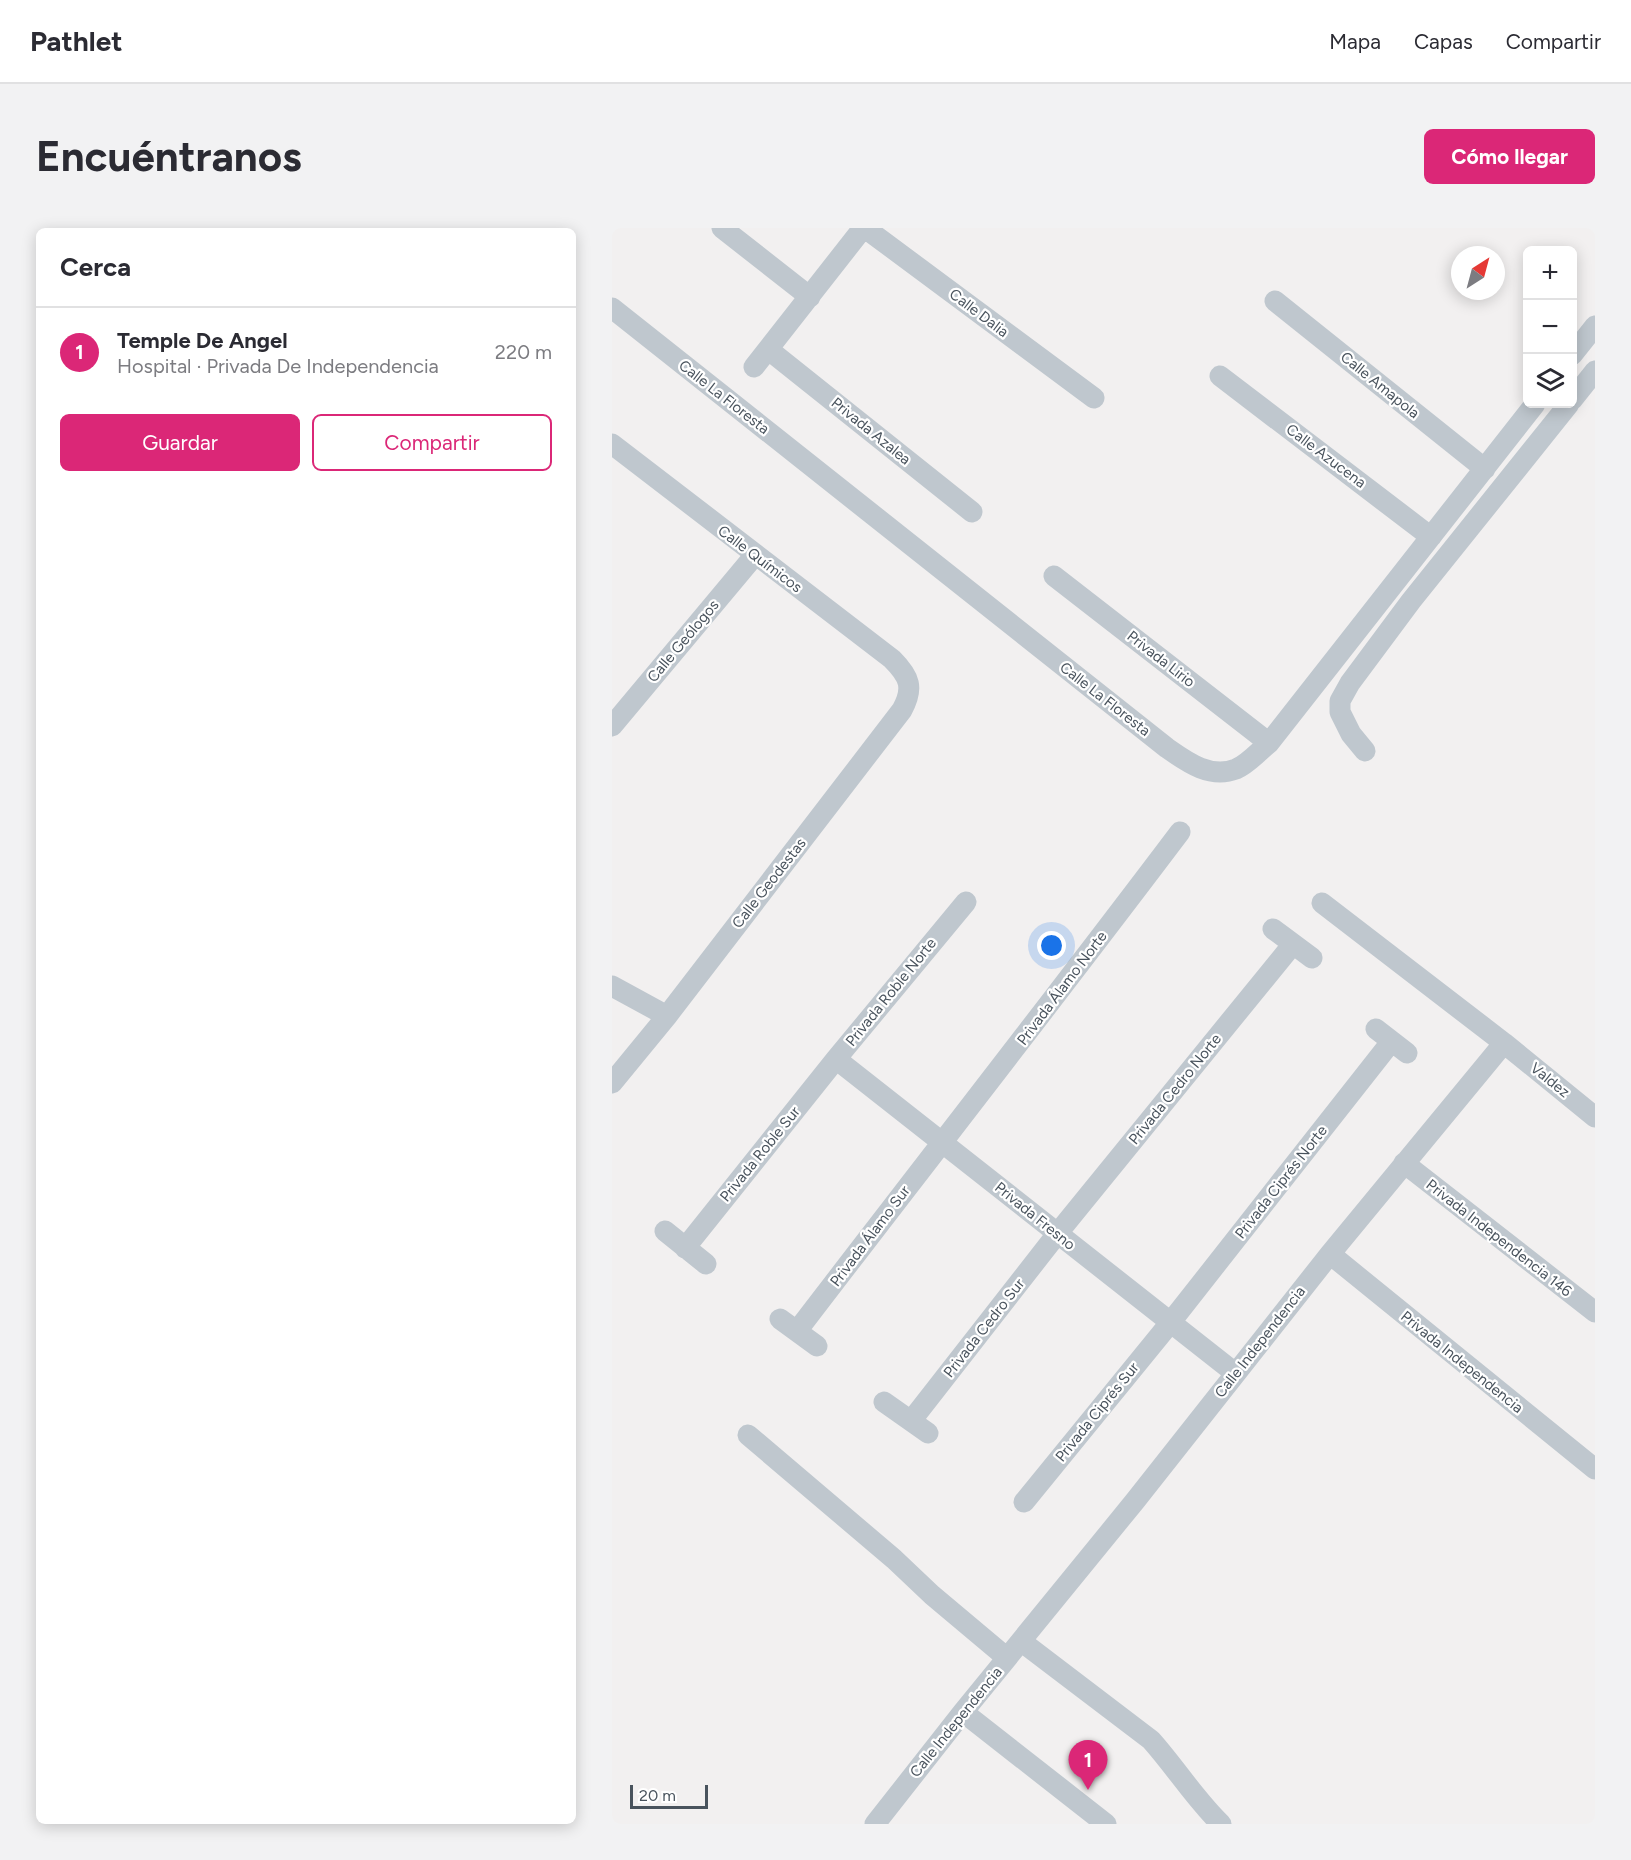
<!DOCTYPE html>
<html lang="es">
<meta charset="utf-8">
<style>
:root{--surface:#fff;--page:#f2f2f3;--text:#2b2b33;--muted:#7c7c81;--line:#e1e1e2;--accent:#db2777}
body{margin:0;font-family:Figtree,sans-serif;background:var(--page);color:var(--text)}
.controls{position:absolute;right:18px;top:18px;display:grid;overflow:hidden;border-radius:9px;box-shadow:0 3px 15px #0003}
.controls button{width:54px;height:54px;display:grid;place-items:center;padding:0;border:0;border-bottom:2px solid var(--line);background:var(--surface);color:var(--text);font:30px sans-serif}
.compass{position:absolute;left:839px;top:18px;width:54px;height:54px;border-radius:50%;background:var(--surface);box-shadow:0 3px 15px #0003;rotate:36deg}
.scale{position:absolute;left:18px;bottom:15px;width:78px;box-sizing:border-box;padding-left:6px;border:3px solid #49535d;border-top:0;font-size:16px;line-height:21px;white-space:nowrap;color:#49535d;-webkit-text-stroke:4px #fff;paint-order:stroke}
.you{position:absolute;left:440px;top:718px;width:21px;height:21px;margin:-15px;border:4px solid #fff;border-radius:50%;background:#1a73e8;box-shadow:0 0 0 9px #1a73e833}
.badge{display:grid;place-items:center;width:39px;height:39px;border-radius:50%;background:var(--accent);color:#fff;font-size:20px;font-weight:700}
.pin{position:absolute;translate:-50% -50px;filter:drop-shadow(0 2px 3px #0008)}
.pin::after{content:'';position:absolute;top:32px;width:21px;height:18px;background:inherit;clip-path:polygon(0 0,100% 0,50% 100%)}
.list{margin:0;padding:0;list-style:none}
h2{display:flex;justify-content:space-between;align-items:center;height:78px;margin:0;padding:0 24px;font-size:26px}
h2 small{font-size:20px;font-weight:400;color:var(--muted)}
.list li{display:grid;grid-template-columns:39px 1fr auto;gap:18px;align-items:center;box-sizing:border-box;height:90px;padding:0 24px;border-top:2px solid var(--line)}
.list b{display:block;font-size:22px;white-space:nowrap}
.list p{margin:0;font-size:20px;white-space:nowrap;color:var(--muted)}
.list em{font-size:20px;font-style:normal;color:var(--muted)}
.actions{display:flex;gap:12px;padding:18px 24px}
.actions a{flex:1;padding:14px 0;border:2px solid var(--accent);border-radius:9px;text-align:center;font-size:21px;color:var(--accent)}
.actions .main{background:var(--accent);color:#fff}
.icon{flex:none;width:33px;height:33px;fill:none;stroke:currentColor;stroke-width:2;stroke-linecap:round;stroke-linejoin:round}
.map{position:relative;flex:none;width:983px;height:1596px;overflow:hidden;border-radius:9px}
header{display:flex;align-items:center;gap:36px;box-sizing:border-box;height:84px;padding:0 30px;background:var(--surface);border-bottom:2px solid var(--line)}
header strong{font-size:28px}
nav{display:flex;gap:33px;margin-inline-start:auto;font-size:21px}
.intro{display:flex;align-items:center;justify-content:space-between;box-sizing:border-box;height:144px;padding:0 36px}
h1{margin:0;font-size:42px}
.button{padding:15px 27px;border-radius:9px;background:var(--accent);color:#fff;font-size:21px;font-weight:700}
main{display:flex;gap:36px;padding:0 36px}
aside{flex:1;background:var(--surface);border-radius:9px;box-shadow:0 3px 15px #0003}
.map>svg:first-child{display:block}
.lines{fill:none;stroke-linecap:round;stroke-linejoin:round}
.minor{stroke:#bfc7ce;stroke-width:21}
.labels{text-anchor:middle;stroke-width:4.5;stroke-linejoin:round;paint-order:stroke}
.street-label{font-size:15px;fill:#49535d;stroke:#fff}
</style>
<header>
<strong>Pathlet</strong>
<nav><a>Mapa</a><a>Capas</a><a>Compartir</a></nav>
</header>
<div class="intro"><h1>Encuéntranos</h1><a class="button">Cómo llegar</a></div>
<main>
<aside>
<h2>Cerca<small></small></h2>
<ul class="list">
<li><span class="badge">1</span><div><b>Temple De Angel</b><p>Hospital · Privada De Independencia</p></div><em>220 m</em></li>
</ul>
<div class="actions"><a class="main">Guardar</a><a>Compartir</a></div>
</aside>
<div class="map">
<svg width="983" height="1596" viewBox="0 0 983 1596">
<rect width="100%" height="100%" fill="#f2f0f0"/>
<g class="lines">
<path class="minor" d="M110,0L198,69
M253,0L482,170
M663,73L873,241
M0,80L555,520C575,534 598,551 624,541C636,536 647,523 657,515L923,176
M157,122L360,284
M960,127L983,98
M142,139L251,0
M608,148L819,309
M960,172L983,143
M0,216L280,431C298,449 302,460 290,482L55,788L0,855
M442,348L657,515
M0,498L143,327
M753,523L739,506L728,484V473L738,455L799,373L957,176
M710,675L892,815L983,889
M661,701L700,730
M0,758L55,788
M764,801L795,825
M224,831L623,1145
M792,935L983,1084
M53,1003L94,1036
M73,1020L224,831L354,674
M718,1026L983,1241
M168,1091L205,1118
M185,1103C312,937 442,771 568,604
M272,1174L316,1205
M299,1193L445,1006L681,716
M136,1207L282,1331L320,1367L395,1430
M412,1274L558,1095L779,814
M409,1413L539,1512C564,1540 583,1571 609,1596
M351,1484L494,1596
M263,1596L351,1484L523,1273L718,1026L892,815"/>
</g>
<g class="labels">
<g class="street-label">
<text transform="translate(367 85) rotate(37)" y="5">Calle Dalia</text>
<text transform="translate(768 157) rotate(39)" y="5">Calle Amapola</text>
<text transform="translate(112 169) rotate(38)" y="5">Calle La Floresta</text>
<text transform="translate(259 203) rotate(39)" y="5">Privada Azalea</text>
<text transform="translate(714 228) rotate(37)" y="5">Calle Azucena</text>
<text transform="translate(148 331) rotate(37)" y="5">Calle Químicos</text>
<text transform="translate(71 413) rotate(-50)" y="5">Calle Geólogos</text>
<text transform="translate(549 431) rotate(38)" y="5">Privada Lirio</text>
<text transform="translate(493 471) rotate(38)" y="5">Calle La Floresta</text>
<text transform="translate(157 655) rotate(-52)" y="5">Calle Geodestas</text>
<text transform="translate(450 760) rotate(-53)" y="5">Privada Álamo Norte</text>
<text transform="translate(279 764) rotate(-51)" y="5">Privada Roble Norte</text>
<text transform="translate(938 852) rotate(39)" y="5">Valdez</text>
<text transform="translate(563 861) rotate(-51)" y="5">Privada Cedro Norte</text>
<text transform="translate(148 926) rotate(-51)" y="5">Privada Roble Sur</text>
<text transform="translate(669 954) rotate(-52)" y="5">Privada Ciprés Norte</text>
<text transform="translate(423 988) rotate(39)" y="5">Privada Fresno</text>
<text transform="translate(258 1008) rotate(-53)" y="5">Privada Álamo Sur</text>
<text transform="translate(887 1010) rotate(38)" y="5">Privada Independencia 146</text>
<text transform="translate(372 1100) rotate(-52)" y="5">Privada Cedro Sur</text>
<text transform="translate(648 1114) rotate(-52)" y="5">Calle Independencia</text>
<text transform="translate(850 1134) rotate(39)" y="5">Privada Independencia</text>
<text transform="translate(485 1184) rotate(-51)" y="5">Privada Ciprés Sur</text>
<text transform="translate(344 1494) rotate(-51)" y="5">Calle Independencia</text>
</g>
</g>
</svg>
<div class="controls">
<button>+</button>
<button>−</button>
<button><svg class="icon" aria-label="layers" viewBox="0 0 24 24"><path d="M12 4l9 5-9 5-9-5zM3 14l9 5 9-5"/></svg></button>
</div>
<svg class="compass" viewBox="-18 -18 36 36"><path d="M0-13l5 13h-10z" fill="#e53935"/><path d="M0 13l5-13h-10z" fill="#7c7c81"/></svg>
<div class="scale">20 m</div>
<div class="you"></div>
<div class="pin badge" style="left:476px;top:1562px">1</div>
</div>
</main>
